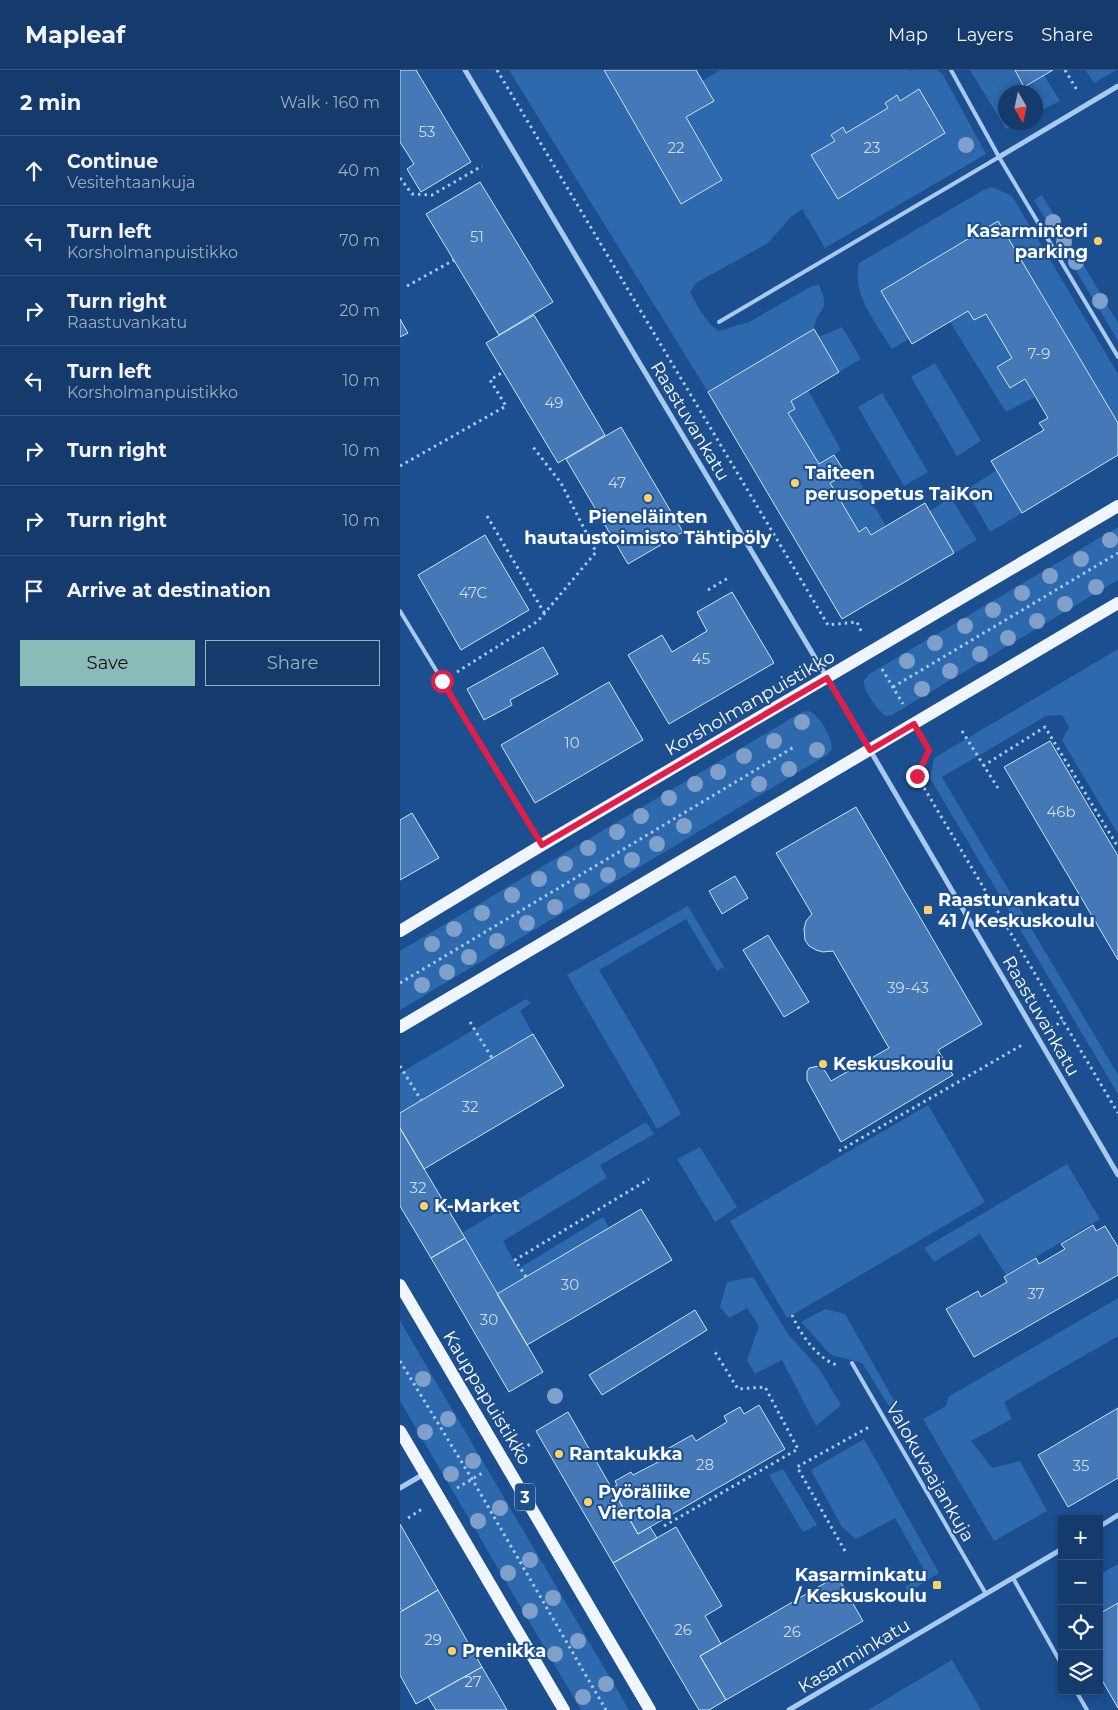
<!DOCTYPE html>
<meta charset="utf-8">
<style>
:root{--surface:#143b6b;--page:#1d4271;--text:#f1f3f6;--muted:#9dadc1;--line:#33557e;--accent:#8bbbb9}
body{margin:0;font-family:Montserrat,sans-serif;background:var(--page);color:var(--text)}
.controls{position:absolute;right:15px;bottom:15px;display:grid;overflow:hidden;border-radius:0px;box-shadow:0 2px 8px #0003}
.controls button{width:45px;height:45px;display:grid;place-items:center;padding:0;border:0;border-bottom:1px solid var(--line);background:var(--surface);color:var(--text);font:25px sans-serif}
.compass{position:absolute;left:598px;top:15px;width:45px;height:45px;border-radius:50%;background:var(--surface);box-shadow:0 2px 8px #0003;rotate:171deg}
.stop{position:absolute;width:15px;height:15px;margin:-11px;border:4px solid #e11d48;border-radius:50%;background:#fff}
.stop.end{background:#e11d48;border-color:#fff;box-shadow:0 1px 5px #0008}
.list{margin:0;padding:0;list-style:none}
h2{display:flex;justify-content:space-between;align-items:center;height:65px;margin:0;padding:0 20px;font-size:21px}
h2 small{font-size:16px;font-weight:400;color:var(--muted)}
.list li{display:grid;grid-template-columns:32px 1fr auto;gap:15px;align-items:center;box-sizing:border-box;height:70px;padding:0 20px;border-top:1px solid var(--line)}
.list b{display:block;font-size:19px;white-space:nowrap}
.list p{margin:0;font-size:16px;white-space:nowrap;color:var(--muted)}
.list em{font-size:16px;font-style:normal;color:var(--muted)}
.actions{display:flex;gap:10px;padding:15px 20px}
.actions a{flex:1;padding:11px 0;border:1px solid var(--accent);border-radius:0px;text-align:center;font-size:18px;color:var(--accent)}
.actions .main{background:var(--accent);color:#111}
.icon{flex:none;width:28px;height:28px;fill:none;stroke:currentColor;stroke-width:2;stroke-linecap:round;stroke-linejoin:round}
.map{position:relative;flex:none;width:718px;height:1640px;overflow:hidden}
header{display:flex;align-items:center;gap:30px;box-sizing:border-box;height:70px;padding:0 25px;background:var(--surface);border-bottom:1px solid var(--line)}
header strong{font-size:24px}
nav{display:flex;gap:28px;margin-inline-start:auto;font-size:18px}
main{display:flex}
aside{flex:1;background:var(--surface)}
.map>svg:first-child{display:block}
.green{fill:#2e69ad}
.building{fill:#4478b7;stroke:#cfe3fa}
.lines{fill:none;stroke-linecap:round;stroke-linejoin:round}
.path{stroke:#a9c9ee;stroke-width:3;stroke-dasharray:2.5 4;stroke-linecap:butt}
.service{stroke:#a9c9ee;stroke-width:4}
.minor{stroke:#a9c9ee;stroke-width:5}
.primary{stroke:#f0f6ff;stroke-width:12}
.tree{fill:#7ea0ca}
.route{stroke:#e11d48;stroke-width:6}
.poi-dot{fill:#ffd166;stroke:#1b4f8f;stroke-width:2}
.labels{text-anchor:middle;stroke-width:4;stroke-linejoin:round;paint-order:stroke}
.number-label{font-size:15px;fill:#d0dded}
.shield{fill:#1b4f8f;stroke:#bbcadd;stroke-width:1}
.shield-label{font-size:16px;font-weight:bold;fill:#fff}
.poi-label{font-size:18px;font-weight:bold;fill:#fff;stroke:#1b4f8f;text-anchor:start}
.street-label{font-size:18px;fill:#fff;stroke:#1b4f8f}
</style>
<header>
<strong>Mapleaf</strong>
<nav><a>Map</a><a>Layers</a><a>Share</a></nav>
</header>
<main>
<aside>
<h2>2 min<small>Walk · 160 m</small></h2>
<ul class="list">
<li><svg class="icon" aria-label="ahead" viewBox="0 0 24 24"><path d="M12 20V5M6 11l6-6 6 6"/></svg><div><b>Continue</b><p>Vesitehtaankuja</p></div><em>40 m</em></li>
<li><svg class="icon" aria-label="left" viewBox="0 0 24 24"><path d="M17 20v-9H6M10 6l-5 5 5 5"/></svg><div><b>Turn left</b><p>Korsholmanpuistikko</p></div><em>70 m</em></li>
<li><svg class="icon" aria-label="right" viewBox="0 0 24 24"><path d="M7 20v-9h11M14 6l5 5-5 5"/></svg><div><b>Turn right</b><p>Raastuvankatu</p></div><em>20 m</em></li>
<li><svg class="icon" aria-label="left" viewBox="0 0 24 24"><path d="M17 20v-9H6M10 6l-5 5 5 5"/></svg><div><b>Turn left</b><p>Korsholmanpuistikko</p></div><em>10 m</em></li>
<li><svg class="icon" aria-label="right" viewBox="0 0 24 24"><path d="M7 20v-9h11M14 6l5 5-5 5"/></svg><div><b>Turn right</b></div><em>10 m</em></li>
<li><svg class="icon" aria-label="right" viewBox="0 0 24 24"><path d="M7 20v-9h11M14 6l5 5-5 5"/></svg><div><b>Turn right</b></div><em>10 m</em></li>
<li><svg class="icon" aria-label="arrive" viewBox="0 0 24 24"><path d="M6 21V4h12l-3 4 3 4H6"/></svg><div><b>Arrive at destination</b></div></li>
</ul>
<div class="actions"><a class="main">Save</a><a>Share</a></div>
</aside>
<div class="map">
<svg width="718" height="1640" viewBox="0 0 718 1640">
<rect width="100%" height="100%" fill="#1b4f8f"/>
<path class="green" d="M109,0H204L281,134L322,110L286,47L302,11L321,0H508L509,1L513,0H537L543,5L586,84L425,178L402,139L391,147L368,173L296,213L290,222C298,236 305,253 319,261L349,252L412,216L419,215C432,244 417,235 414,259L308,322Z
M570,0H615L625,17L644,5L660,31L636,43V22H606V52L618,53L606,59Z
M685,0H716L694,13Z
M592,117L612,126L718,304V353L598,151L481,221L509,269L492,279C477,254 451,224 459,193L582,121Z
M642,125L718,253V271L634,130Z
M568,241L574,250L586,244L612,288L598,297L610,318L625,309L635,327L606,342L550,252Z
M442,257L461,289L439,302L419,267Z
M535,293L581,371L557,386L511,307Z
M408,320L441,380L419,394L388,343L395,339L391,331Z
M482,323L528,402L504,416L458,337Z
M452,399L486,456L471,465L466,458L459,462L430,413Z
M597,400L622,443L590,462L566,420Z
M551,428L577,470L554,483L529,441Z
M718,457V510L492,645L486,646C479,642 462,619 464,611C464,610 468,605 469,604Z
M718,579V764L662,670L669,657L662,645L646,646L542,707L718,1005V1024L530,708L534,688Z
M409,641C420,646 432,666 432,679L427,685L0,940V881L402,642Z
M288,836L324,897L317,901L286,849L199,900L247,981L281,1044L257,1059L167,905Z
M126,929L131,933L120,941L133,964L0,1043V1003Z
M528,1035L585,1132L387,1248L330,1151Z
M246,1052L254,1064L200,1095L207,1108L103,1171L118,1199L203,1147L209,1158L97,1224L62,1163Z
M300,1077L337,1137L315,1152L277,1089Z
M667,1094L700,1149L606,1205L580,1164L534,1192L524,1178Z
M353,1207L388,1264L420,1300L441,1335L416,1356L382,1290L355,1304L347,1290L359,1256L347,1238L329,1248L320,1237L327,1212Z
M718,1228V1266L604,1332L612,1349L571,1371L592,1398L620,1391L647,1441L594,1471L523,1349L546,1336L548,1327Z
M425,1239L445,1244L496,1334L489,1336L462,1293L431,1285L401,1252Z
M0,1251L229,1640H181L0,1331Z
M464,1369L539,1503L508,1523L505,1517L526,1503L495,1448L456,1469L442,1457L411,1400Z
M383,1399L417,1455L403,1462L369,1405Z
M718,1494V1533L699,1544V1505Z
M552,1590L581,1640H468Z"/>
<path class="building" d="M0,0H16L71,92L21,122L7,99L14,94L0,72Z
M204,0H296L314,31L286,47L322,110L281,134Z
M615,0H653L624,17Z
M519,19L545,63L438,129L411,85L435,71L431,65L443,57L446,63L488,38L485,33L497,25L500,31Z
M80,112L153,232L99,265L26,144Z
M598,151L718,353V385L622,443L591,391L644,360L639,353L648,348L625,309L610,318L597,297L612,288L586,244L574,250L568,241L512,274L481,221Z
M134,245L205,365L158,393L86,273Z
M0,249L8,263L0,267Z
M414,259L439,302L391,331L395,339L388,343L419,394L434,385L446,404L430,413L459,462L466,457L471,465L525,433L554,483L442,549L308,322Z
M221,357L283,462L228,494L166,389Z
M85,465L129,540L61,580L18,505Z
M332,522L374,593L269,654L228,585L262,565L272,582L307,561L297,542Z
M143,577L158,604L110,630L112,635L84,650L67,619Z
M209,612L243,670L135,733L101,675Z
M650,671L718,786V890L604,697Z
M456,737L582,954L538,980L553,1005L441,1072L407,1010V1002L409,998L419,996L425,1001L431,1011L489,978L433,881L423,882L416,880L409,876L405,870L404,859L406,851L412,844L376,783Z
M12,743L39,788L0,810V750Z
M335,806L348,828L322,844L309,821Z
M368,865L409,932L384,947L343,880Z
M133,964L164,1016L24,1099L0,1058V1043Z
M0,1058L65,1168L31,1188L0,1136Z
M241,1139L272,1190L127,1275L97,1224Z
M693,1155L696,1161L705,1156L718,1177V1205L574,1287L546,1239L578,1221L581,1227L607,1212L604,1207L636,1188L639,1194L665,1179L661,1174Z
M65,1168L143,1302L109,1322L31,1188Z
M295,1240L307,1260L202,1325L189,1305Z
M359,1335L385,1379L238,1464L212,1418L217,1415L215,1411L231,1402L233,1405L266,1388L262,1382L292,1365L296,1371L327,1352L324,1346L340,1337L344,1344Z
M718,1338V1408L668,1437L638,1385Z
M168,1342L238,1464L250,1457L257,1468L213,1493L136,1361Z
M0,1454L38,1520L2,1541L0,1538Z
M276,1457L322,1536L305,1546L321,1574L300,1586L326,1630L309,1640H299L213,1493Z
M437,1506L463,1551L326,1630L300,1586Z
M38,1520L82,1597L16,1634L0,1605V1542Z
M718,1533V1638L699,1605V1544Z
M82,1597L107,1640H36L28,1627Z"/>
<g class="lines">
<path class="path" d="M97,0L428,555L457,552L462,563
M665,0L677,20
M0,108L12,124L32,125L82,96
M7,216L54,190
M0,396L106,336L90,310L103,302
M87,446L145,544
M308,520L328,508
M482,599L503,634
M57,602L138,551L196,482L161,413L133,377
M493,617L718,483
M562,661L598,718
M524,672L529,680L517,706L718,1043
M583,696L645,657L718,777
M0,913L394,677
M70,952L92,988
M651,958L663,951
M0,996L21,1030
M439,1081L622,975
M126,1207L115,1190L249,1109
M392,1245C400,1263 417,1289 437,1295
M0,1291L72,1409L206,1640
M122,1379L132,1373
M57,1418L84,1402
M8,1448L22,1439
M264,1456L398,1379L365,1317L338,1319L315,1282
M445,1481L397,1397L469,1357"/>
<path class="service" d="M551,0L599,87L718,287
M319,252L599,87
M0,541L141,773
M452,1293L586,1524
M613,1508L662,1595
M676,1621L687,1640"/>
<path class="minor" d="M65,0L470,680L718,1105
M599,87L718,16
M0,1418L24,1404
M699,1457L718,1445
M389,1640L662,1479"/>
<path class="primary" d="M0,861L142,775L718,436
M0,957L718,533
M0,1215L250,1640
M0,1361L164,1640"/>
</g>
<g class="tree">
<circle cx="566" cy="75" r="8"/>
<circle cx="653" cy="152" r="8"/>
<circle cx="664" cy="172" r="8"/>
<circle cx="676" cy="192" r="8"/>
<circle cx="700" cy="231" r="8"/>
<circle cx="710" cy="470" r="8"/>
<circle cx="681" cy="489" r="8"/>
<circle cx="650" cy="506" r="8"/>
<circle cx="696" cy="517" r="8"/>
<circle cx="622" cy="523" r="8"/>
<circle cx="665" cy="534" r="8"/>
<circle cx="593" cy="540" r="8"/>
<circle cx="637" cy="551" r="8"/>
<circle cx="565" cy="556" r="8"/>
<circle cx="608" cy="568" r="8"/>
<circle cx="535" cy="573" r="8"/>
<circle cx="580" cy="584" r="8"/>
<circle cx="507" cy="591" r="8"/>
<circle cx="550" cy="601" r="8"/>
<circle cx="522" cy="619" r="8"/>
<circle cx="402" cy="652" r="8"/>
<circle cx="374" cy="671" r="8"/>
<circle cx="417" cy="680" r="8"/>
<circle cx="344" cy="686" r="8"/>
<circle cx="389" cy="699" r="8"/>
<circle cx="318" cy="702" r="8"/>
<circle cx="295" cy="714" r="8"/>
<circle cx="359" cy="714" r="8"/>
<circle cx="269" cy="728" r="8"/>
<circle cx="241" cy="746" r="8"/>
<circle cx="284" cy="756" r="8"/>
<circle cx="217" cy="762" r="8"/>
<circle cx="257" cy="774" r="8"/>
<circle cx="188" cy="778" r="8"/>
<circle cx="232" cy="790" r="8"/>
<circle cx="165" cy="794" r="8"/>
<circle cx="208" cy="805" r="8"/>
<circle cx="139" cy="809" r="8"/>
<circle cx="182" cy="821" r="8"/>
<circle cx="112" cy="825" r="8"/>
<circle cx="155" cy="837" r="8"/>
<circle cx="82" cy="843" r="8"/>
<circle cx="127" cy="853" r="8"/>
<circle cx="54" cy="859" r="8"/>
<circle cx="97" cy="871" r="8"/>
<circle cx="32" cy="874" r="8"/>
<circle cx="69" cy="887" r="8"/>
<circle cx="47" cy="902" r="8"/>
<circle cx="22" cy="915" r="8"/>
<circle cx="23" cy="1309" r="8"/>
<circle cx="155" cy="1326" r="8"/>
<circle cx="48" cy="1349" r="8"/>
<circle cx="25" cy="1362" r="8"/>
<circle cx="73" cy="1391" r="8"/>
<circle cx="51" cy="1404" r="8"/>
<circle cx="100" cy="1438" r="8"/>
<circle cx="78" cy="1451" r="8"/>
<circle cx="130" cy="1490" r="8"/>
<circle cx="108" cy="1503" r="8"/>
<circle cx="153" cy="1528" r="8"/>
<circle cx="130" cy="1541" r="8"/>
<circle cx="178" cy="1571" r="8"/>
<circle cx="155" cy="1584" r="8"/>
<circle cx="206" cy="1614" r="8"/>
<circle cx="183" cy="1627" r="8"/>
</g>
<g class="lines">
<path class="route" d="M42,611L142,775L427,608L470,680L514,654L529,680L517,706"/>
</g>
<g class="poi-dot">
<circle cx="698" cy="171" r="5"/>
<circle cx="395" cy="413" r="5"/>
<circle cx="248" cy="428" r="5"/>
<rect x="523" y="835" width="10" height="10" rx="2.5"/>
<circle cx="423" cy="994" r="5"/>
<circle cx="24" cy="1136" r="5"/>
<circle cx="159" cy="1384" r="5"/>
<circle cx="188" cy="1432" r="5"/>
<rect x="532" y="1510" width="10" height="10" rx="2.5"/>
<circle cx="52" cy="1581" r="5"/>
</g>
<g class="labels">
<g class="number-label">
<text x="27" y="67">53</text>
<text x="276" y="83">22</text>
<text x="472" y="83">23</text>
<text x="77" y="172">51</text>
<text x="639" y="289">7-9</text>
<text x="154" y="338">49</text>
<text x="217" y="418">47</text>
<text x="73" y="528">47C</text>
<text x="301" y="594">45</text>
<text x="172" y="678">10</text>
<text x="661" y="747">46b</text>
<text x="508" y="923">39-43</text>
<text x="70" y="1042">32</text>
<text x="18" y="1123">32</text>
<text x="170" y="1220">30</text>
<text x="636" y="1229">37</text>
<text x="89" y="1255">30</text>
<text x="305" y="1400">28</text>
<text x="681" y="1401">35</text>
<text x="283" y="1565">26</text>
<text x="392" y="1567">26</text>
<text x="33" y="1575">29</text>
<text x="73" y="1617">27</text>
</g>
<rect class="shield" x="115" y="1413.5" width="20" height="27" rx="4"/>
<g class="shield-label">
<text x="125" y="1433">3</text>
</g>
<g class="poi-label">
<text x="688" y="167" text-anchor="end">Kasarmintori<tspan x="688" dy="21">parking</tspan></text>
<text x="405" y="409">Taiteen<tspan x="405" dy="21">perusopetus TaiKon</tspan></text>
<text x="248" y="453" text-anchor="middle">Pieneläinten<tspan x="248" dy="21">hautaustoimisto Tähtipöly</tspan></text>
<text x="538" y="836">Raastuvankatu<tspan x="538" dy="21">41 / Keskuskoulu</tspan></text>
<text x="433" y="1000">Keskuskoulu</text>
<text x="34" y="1142">K-Market</text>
<text x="169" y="1390">Rantakukka</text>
<text x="198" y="1428">Pyöräliike<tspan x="198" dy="21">Viertola</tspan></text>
<text x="527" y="1511" text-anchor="end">Kasarminkatu<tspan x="527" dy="21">/ Keskuskoulu</tspan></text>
<text x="62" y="1587">Prenikka</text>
</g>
<g class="street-label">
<text transform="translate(290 351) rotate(59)" y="6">Raastuvankatu</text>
<text transform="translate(350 633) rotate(-30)" y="6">Korsholmanpuistikko</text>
<text transform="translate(641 946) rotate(60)" y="6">Raastuvankatu</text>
<text transform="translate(87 1328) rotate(59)" y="6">Kauppapuistikko</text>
<text transform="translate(530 1402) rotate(60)" y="6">Valokuvaajankuja</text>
<text transform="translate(454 1586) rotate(-31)" y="6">Kasarminkatu</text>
</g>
</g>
</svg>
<div class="controls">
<button>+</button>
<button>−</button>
<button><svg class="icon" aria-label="locate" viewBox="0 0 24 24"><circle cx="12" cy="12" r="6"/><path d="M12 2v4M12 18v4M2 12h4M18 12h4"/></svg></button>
<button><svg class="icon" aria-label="layers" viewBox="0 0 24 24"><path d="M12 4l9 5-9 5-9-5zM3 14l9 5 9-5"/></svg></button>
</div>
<svg class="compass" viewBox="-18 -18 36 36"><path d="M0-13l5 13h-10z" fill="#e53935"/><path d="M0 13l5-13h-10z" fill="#9dadc1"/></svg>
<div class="stop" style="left:42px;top:611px"></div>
<div class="stop end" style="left:517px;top:706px"></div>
</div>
</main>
